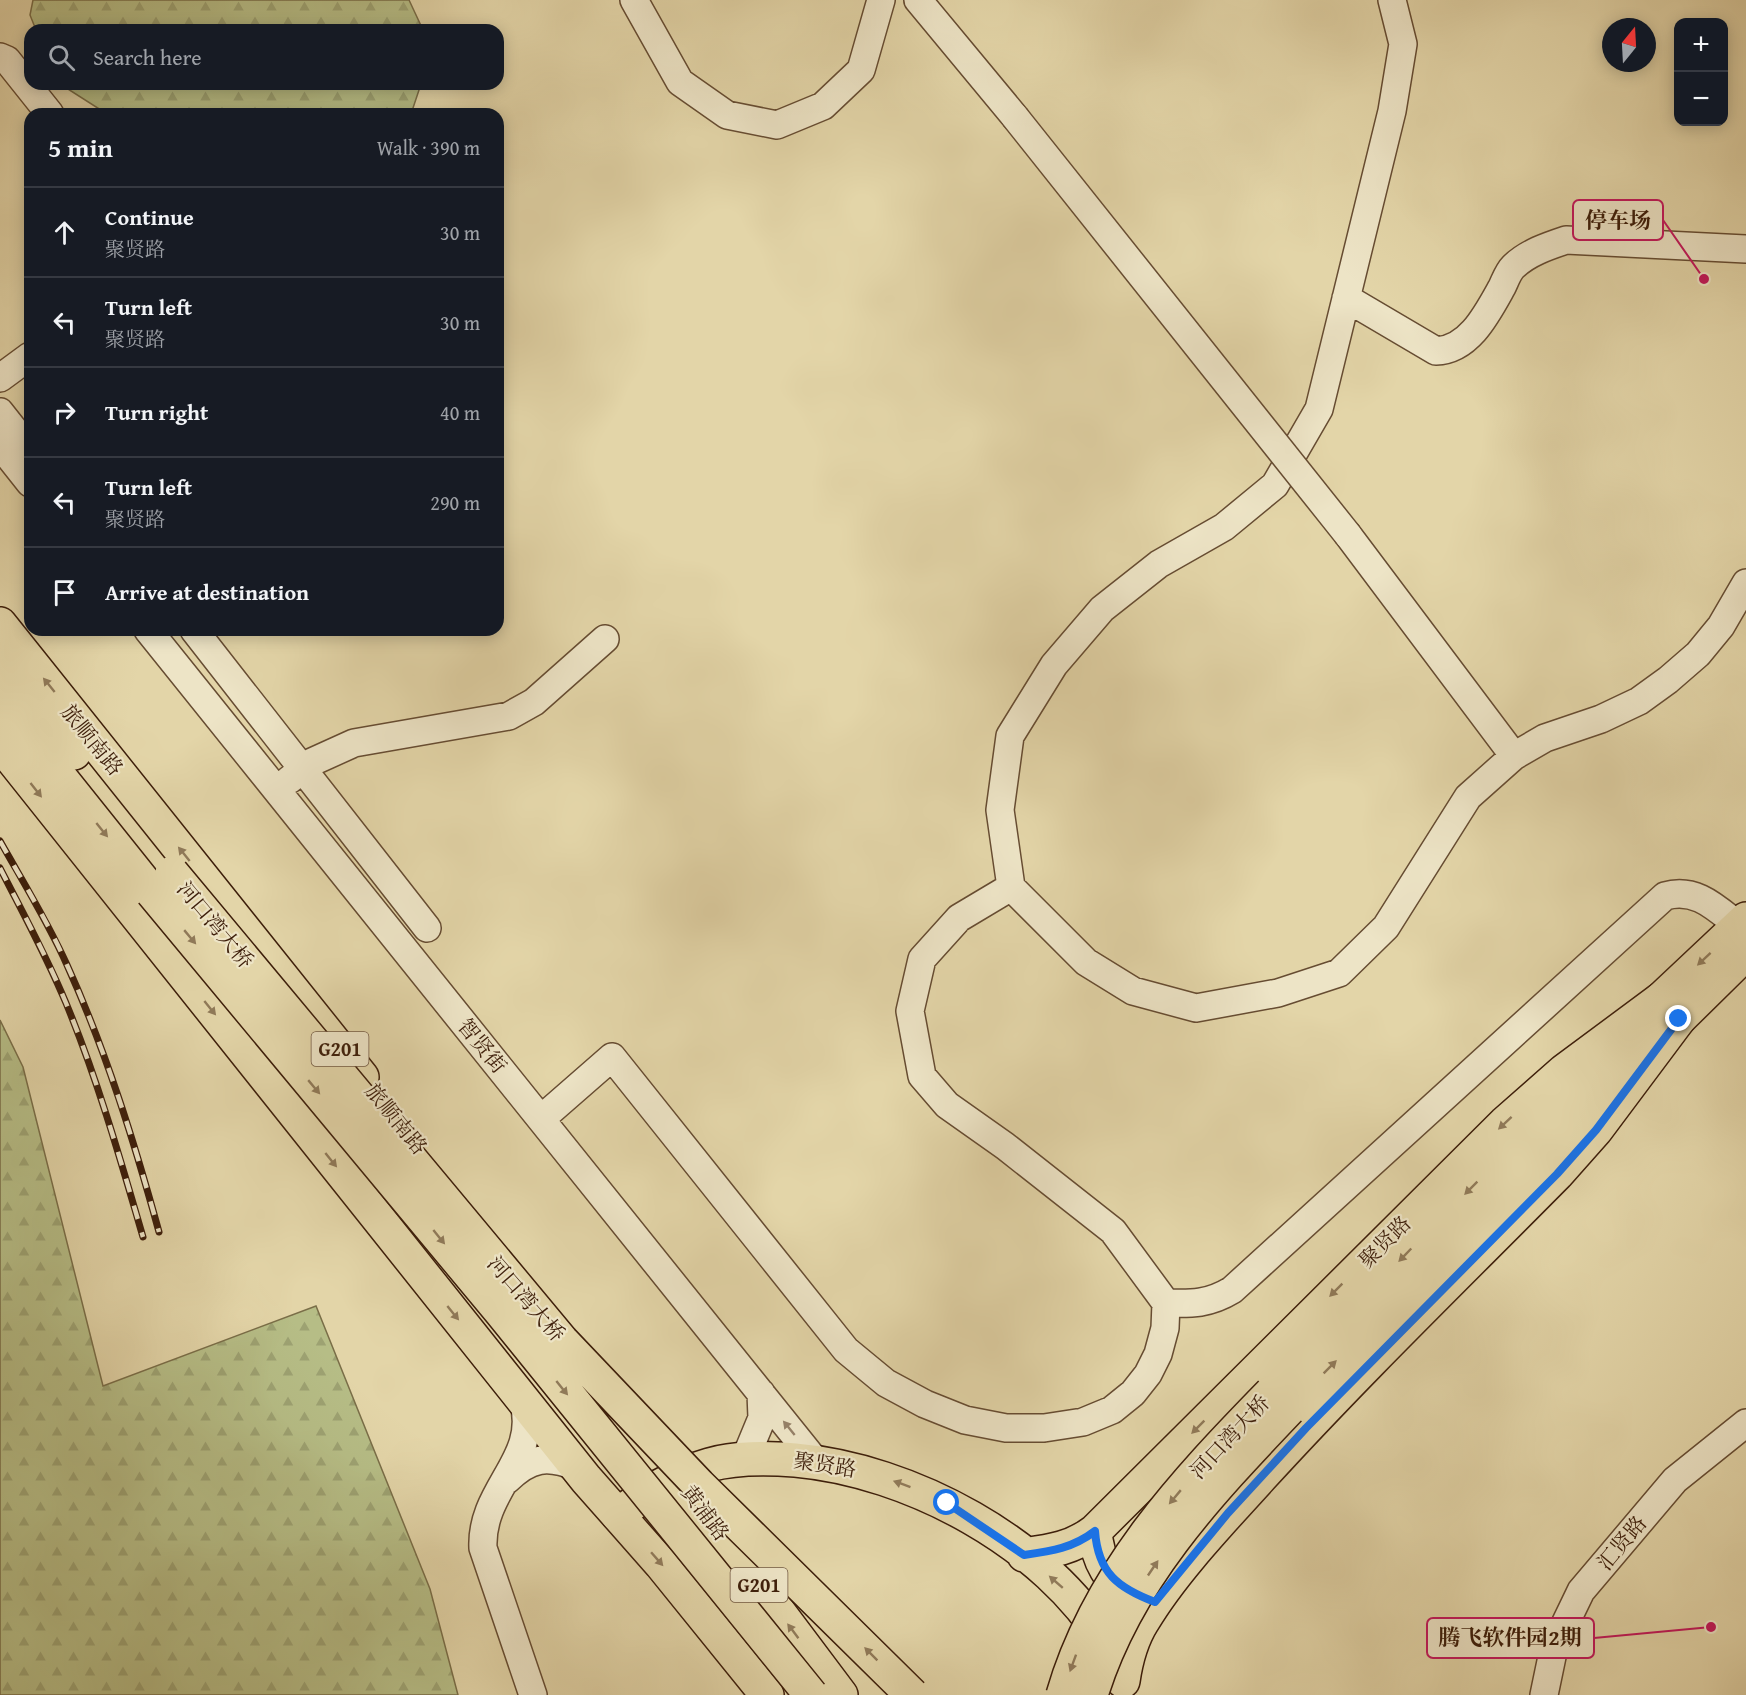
<!DOCTYPE html>
<meta charset="utf-8">
<style>
:root{--surface:#171b24;--page:#20242c;--text:#f1f3f6;--muted:#9ea1a6;--line:#363941}
body{margin:0;font-family:"Gentium Book Plus","Noto Serif SC",serif;background:var(--page);color:var(--text)}
.controls{position:absolute;right:18px;top:18px;display:grid;overflow:hidden;border-radius:12px;box-shadow:0 3px 15px #0003}
.controls button{width:54px;height:54px;display:grid;place-items:center;padding:0;border:0;border-bottom:2px solid var(--line);background:var(--surface);color:var(--text);font:30px sans-serif}
.compass{position:absolute;left:1602px;top:18px;width:54px;height:54px;border-radius:50%;background:var(--surface);box-shadow:0 3px 15px #0003;rotate:18deg}
.stop{position:absolute;width:18px;height:18px;margin:-14px;border:4px solid #1a73e8;border-radius:50%;background:#fff}
.stop.end{background:#1a73e8;border-color:#fff;box-shadow:0 2px 6px #0008}
.list{margin:0;padding:0;list-style:none}
h2{display:flex;justify-content:space-between;align-items:center;height:78px;margin:0;padding:0 24px;font-size:26px}
h2 small{font-size:20px;font-weight:400;color:var(--muted)}
.list li{display:grid;grid-template-columns:39px 1fr auto;gap:18px;align-items:center;box-sizing:border-box;height:90px;padding:0 24px;border-top:2px solid var(--line)}
.list b{display:block;font-size:22px;white-space:nowrap}
.list p{margin:0;font-size:20px;white-space:nowrap;color:var(--muted)}
.list em{font-size:20px;font-style:normal;color:var(--muted)}
.icon{flex:none;width:33px;height:33px;fill:none;stroke:currentColor;stroke-width:2;stroke-linecap:round;stroke-linejoin:round}
.map{position:relative;flex:none;width:1746px;height:1695px;overflow:hidden}
.search{position:absolute;background:var(--surface);box-shadow:0 3px 15px #0003;left:24px;top:24px;width:480px;height:66px;display:flex;align-items:center;gap:15px;box-sizing:border-box;padding:0 21px;border-radius:18px;color:var(--muted);font-size:22px}
.panel{position:absolute;background:var(--surface);box-shadow:0 3px 15px #0003;left:24px;top:108px;width:480px;height:528px;border-radius:18px}
.map>svg:first-child{display:block}
.forest{fill:url(#forest-firs);stroke:#7a6e48;stroke-width:1.5}
.lines{fill:none;stroke-linecap:round;stroke-linejoin:round}
.minor-casing{stroke:#664c32;stroke-width:30}
.major-casing{stroke:#3d1e0a;stroke-width:36}
.highway-casing{stroke:#3d1e0a;stroke-width:36}
.minor{stroke:#ede4c6;stroke-width:27}
.major{stroke:#e3d5a8;stroke-width:33}
.highway{stroke:#e3d5a8;stroke-width:33}
.rail-casing{stroke:#3d1e0a;stroke-width:7}
.rail{stroke:#ede4c6;stroke-width:4.5;stroke-dasharray:14;stroke-linecap:butt}
.minor-bridge-casing{stroke:#664c32;stroke-width:30;stroke-linecap:butt}
.highway-bridge-casing{stroke:#3d1e0a;stroke-width:36;stroke-linecap:butt}
.minor-bridge{stroke:#ede4c6;stroke-width:27}
.highway-bridge{stroke:#e3d5a8;stroke-width:33}
.oneway{fill:#907a59}
.oneway2{fill:#958168}
.route{stroke:#1a73e8;stroke-width:8}
.labels{text-anchor:middle;stroke-width:4.5;stroke-linejoin:round;paint-order:stroke}
.shield{fill:#ede4c6;stroke:#725942;stroke-width:1.5}
.shield-label{font-size:20px;font-weight:bold;fill:#3d1e0a}
.street-label{font-size:21px;fill:#3d1e0a;stroke:#ede4c6}
.leader{fill:none;stroke:#c2185b;stroke-width:2}
.callout-dot{fill:#c2185b;stroke:#ede4c6;stroke-width:2}
.callout{fill:#ede4c6;stroke:#c2185b;stroke-width:2}
.callout-label{font-size:22px;text-anchor:middle;font-weight:bold;fill:#3d1e0a}
</style>
<div class="map">
<svg width="1746" height="1695" viewBox="0 0 1746 1695">
<defs>
<pattern id="forest-firs" width="22" height="20" patternUnits="userSpaceOnUse" patternTransform="scale(1.5)"><rect width="22" height="20" fill="#b6bd86"/><path d="M5 1l3.5 6h-7zM16 11l3.5 6h-7z" fill="#9da272"/></pattern>
</defs>
<rect width="100%" height="100%" fill="#e3d5a8"/>
<filter id="stains"><feTurbulence type="fractalNoise" baseFrequency=".00333" numOctaves="4"/><feColorMatrix values="0 0 0 0 .2 0 0 0 0 .09 0 0 0 0 .02 0 0 0 .5 -.17"/></filter>
<radialGradient id="worn" r=".72"><stop offset=".6" stop-color="#630" stop-opacity="0"/><stop offset="1" stop-color="#630" stop-opacity=".3"/></radialGradient>
<path class="forest" d="M33,0H409L423,30H36L30,15Z
M60,84H421L411,114H107Z
M0,1020L23,1067L103,1386L316,1306L430,1589L458,1695H0Z"/>
<g class="lines">
<g class="minor-casing">
<path id="minor" d="M634,0L680,82L727,115L777,125L823,106L861,70L881,0
M918,0L1015,117
M1392,0L1403,44L1392,111L1319,409L1275,485L1224,527L1159,564L1102,609L1054,665L1010,736L1000,810L1011,887L1086,962L1133,991L1196,1008L1278,993L1339,973L1386,927L1468,797L1514,756L1545,738L1601,719L1639,701L1668,680L1698,654L1721,626L1746,583
M0,57L7,60L50,114
M1346,298L1436,351C1469,350 1487,314 1502,287C1505,281 1508,272 1513,267C1527,253 1548,246 1566,240L1746,249
M0,378L30,356
M0,412L30,450
M0,445L30,483
M1348,535L1514,756
M148,630L816,1462
M194,630L427,928
M289,780L312,762L354,743L509,716L534,702L605,639
M541,1119L612,1057L846,1350L886,1383L925,1404L965,1420L1006,1428H1044L1083,1422L1112,1410L1133,1393L1148,1374L1158,1354L1165,1328L1166,1303L1113,1231L1005,1146L947,1105L922,1076L910,1011L922,959L959,918L1011,887
M1166,1303C1192,1304 1209,1304 1232,1290L1665,896C1696,887 1716,908 1739,926
M523,1400C541,1459 480,1488 483,1548L533,1695
M745,1459L762,1418L761,1393
M507,1480C530,1457 548,1455 577,1467
M1544,1695L1554,1647L1581,1591L1675,1480L1746,1423"/>
</g>
<g class="major-casing">
<path id="major" d="M618,1515C646,1493 674,1475 709,1465C736,1457 767,1458 795,1460C910,1470 1047,1543 1107,1644
M1095,1531C1097,1558 1109,1585 1137,1595
M1024,1555C1052,1551 1073,1548 1095,1531L1505,1123L1564,1071L1661,999L1746,919
M1123,1681C1126,1660 1131,1640 1143,1621C1173,1571 1222,1520 1261,1477C1356,1373 1458,1274 1557,1174L1596,1130L1679,1019L1746,953"/>
</g>
<g class="highway-casing">
<path id="highway" d="M0,624L362,1077
M0,662L74,753
M0,702L152,892
M0,744L586,1479L661,1564L767,1695
M1271,1393L1446,1213L1661,999
M1289,1409L1679,1019
M682,1483L841,1695"/>
</g>
<use href="#minor" class="minor"/>
<use href="#major" class="major"/>
<use href="#highway" class="highway"/>
<g class="rail-casing">
<path id="rail" d="M0,841C23,882 48,922 67,965C106,1051 134,1141 159,1232
M0,868C23,913 47,957 66,1003C97,1078 120,1158 143,1237"/>
</g>
<use href="#rail" class="rail"/>
<g class="minor-bridge-casing">
<path id="minor-bridge" d="M1015,117L1348,535"/>
</g>
<g class="highway-bridge-casing">
<path id="highway-bridge" d="M172,873L562,1341L699,1485L912,1695
M152,892L501,1312L811,1695
M1063,1695C1098,1574 1185,1481 1271,1393
M1091,1695C1126,1580 1208,1494 1289,1409"/>
</g>
<use href="#minor-bridge" class="minor-bridge"/>
<use href="#highway-bridge" class="highway-bridge"/>
</g>
<defs><path id="oneway-solid" d="M-6-.8H1V-3.2L6.5 0L1 3.2V.8H-6Z" transform="scale(1.5)"/></defs>
<g class="oneway">
<use href="#oneway-solid" transform="translate(49 685) rotate(-129)"/>
<use href="#oneway-solid" transform="translate(36 790) rotate(52)"/>
<use href="#oneway-solid" transform="translate(102 830) rotate(51)"/>
<use href="#oneway-solid" transform="translate(184 854) rotate(-129)"/>
<use href="#oneway-solid" transform="translate(190 937) rotate(50)"/>
<use href="#oneway-solid" transform="translate(1704 959) rotate(137)"/>
<use href="#oneway-solid" transform="translate(210 1008) rotate(51)"/>
<use href="#oneway-solid" transform="translate(314 1087) rotate(50)"/>
<use href="#oneway-solid" transform="translate(1505 1123) rotate(137)"/>
<use href="#oneway-solid" transform="translate(331 1160) rotate(51)"/>
<use href="#oneway-solid" transform="translate(1471 1188) rotate(135)"/>
<use href="#oneway-solid" transform="translate(439 1237) rotate(51)"/>
<use href="#oneway-solid" transform="translate(1405 1255) rotate(134)"/>
<use href="#oneway-solid" transform="translate(1336 1290) rotate(135)"/>
<use href="#oneway-solid" transform="translate(453 1313) rotate(51)"/>
<use href="#oneway-solid" transform="translate(1330 1367) rotate(-45)"/>
<use href="#oneway-solid" transform="translate(562 1388) rotate(51)"/>
<use href="#oneway-solid" transform="translate(1198 1427) rotate(135)"/>
<use href="#oneway-solid" transform="translate(902 1484) rotate(-160)"/>
<use href="#oneway-solid" transform="translate(1175 1497) rotate(130)"/>
<use href="#oneway-solid" transform="translate(657 1559) rotate(49)"/>
<use href="#oneway-solid" transform="translate(1153 1568) rotate(-56)"/>
<use href="#oneway-solid" transform="translate(1056 1582) rotate(-139)"/>
<use href="#oneway-solid" transform="translate(793 1631) rotate(-127)"/>
<use href="#oneway-solid" transform="translate(871 1654) rotate(-135)"/>
<use href="#oneway-solid" transform="translate(1073 1663) rotate(110)"/>
</g>
<use class="oneway2" href="#oneway-solid" transform="translate(789 1428) rotate(-129)"/>
<g class="lines">
<path class="route" d="M947,1503L1024,1555C1052,1551 1073,1548 1095,1531C1098,1573 1118,1588 1155,1602L1228,1513L1306,1428L1557,1174L1596,1130L1679,1019"/>
</g>
<g class="labels">
<g class="shield">
<rect x="311.5" y="1032" width="57" height="34" rx="4.5"/>
<rect x="730.5" y="1568" width="57" height="34" rx="4.5"/>
</g>
<g class="shield-label">
<text x="340" y="1056">G201</text>
<text x="759" y="1592">G201</text>
</g>
<g class="street-label">
<text transform="translate(92 740) rotate(51)" y="7">旅顺南路</text>
<text transform="translate(215 925) rotate(50)" y="7">河口湾大桥</text>
<text transform="translate(482 1046) rotate(51)" y="7">智贤街</text>
<text transform="translate(396 1119) rotate(51)" y="7">旅顺南路</text>
<text transform="translate(1385 1242) rotate(-45)" y="7">聚贤路</text>
<text transform="translate(526 1299) rotate(49)" y="7">河口湾大桥</text>
<text transform="translate(1230 1437) rotate(-47)" y="7">河口湾大桥</text>
<text transform="translate(825 1465) rotate(9)" y="7">聚贤路</text>
<text transform="translate(705 1513) rotate(53)" y="7">黄浦路</text>
<text transform="translate(1622 1543) rotate(-50)" y="7">汇贤路</text>
</g>
</g>
<path class="leader" d="M1704 279L1663 220M1711 1627L1594 1638"/>
<g class="callout-dot">
<circle cx="1704" cy="279" r="6"/>
<circle cx="1711" cy="1627" r="6"/>
</g>
<g class="callout">
<rect x="1573" y="200" width="90" height="40" rx="6"/>
<rect x="1427" y="1618" width="167" height="40" rx="6"/>
</g>
<g class="callout-label">
<text x="1618" y="228">停车场</text>
<text x="1510" y="1645">腾飞软件园2期</text>
</g>
<rect width="100%" height="100%" filter="url(#stains)"/>
<rect width="100%" height="100%" fill="url(#worn)"/>
</svg>
<div class="controls">
<button>+</button>
<button>−</button>
</div>
<svg class="compass" viewBox="-18 -18 36 36"><path d="M0-13l5 13h-10z" fill="#e53935"/><path d="M0 13l5-13h-10z" fill="#9ea1a6"/></svg>
<div class="stop" style="left:947px;top:1503px"></div>
<div class="stop end" style="left:1679px;top:1019px"></div>
<div class="search"><svg class="icon" aria-label="search" viewBox="0 0 24 24"><circle cx="10" cy="10" r="6"/><path d="M15 15l6 6"/></svg>Search here</div>
<section class="panel">
<h2>5 min<small>Walk · 390 m</small></h2>
<ul class="list">
<li><svg class="icon" aria-label="ahead" viewBox="0 0 24 24"><path d="M12 20V5M6 11l6-6 6 6"/></svg><div><b>Continue</b><p>聚贤路</p></div><em>30 m</em></li>
<li><svg class="icon" aria-label="left" viewBox="0 0 24 24"><path d="M17 20v-9H6M10 6l-5 5 5 5"/></svg><div><b>Turn left</b><p>聚贤路</p></div><em>30 m</em></li>
<li><svg class="icon" aria-label="right" viewBox="0 0 24 24"><path d="M7 20v-9h11M14 6l5 5-5 5"/></svg><div><b>Turn right</b></div><em>40 m</em></li>
<li><svg class="icon" aria-label="left" viewBox="0 0 24 24"><path d="M17 20v-9H6M10 6l-5 5 5 5"/></svg><div><b>Turn left</b><p>聚贤路</p></div><em>290 m</em></li>
<li><svg class="icon" aria-label="arrive" viewBox="0 0 24 24"><path d="M6 21V4h12l-3 4 3 4H6"/></svg><div><b>Arrive at destination</b></div></li>
</ul>
</section>
</div>
